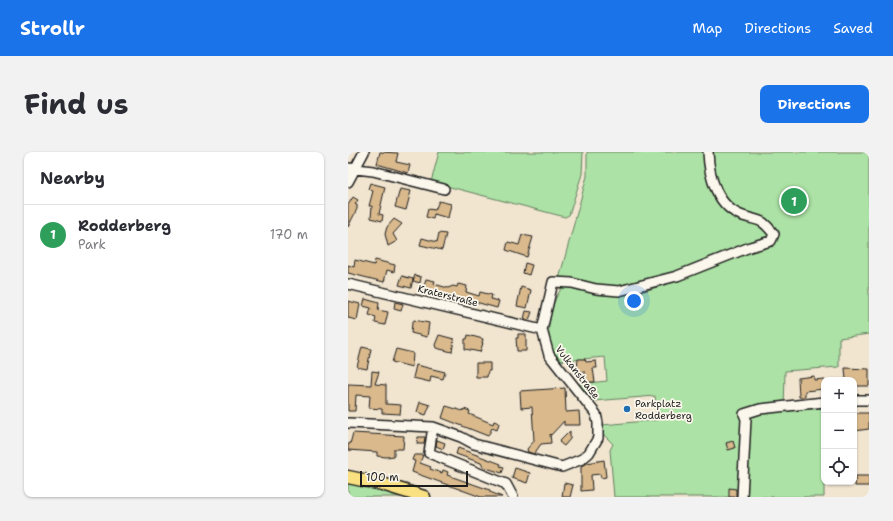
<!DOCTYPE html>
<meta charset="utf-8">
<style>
:root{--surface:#fff;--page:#f2f2f3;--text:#2b2b33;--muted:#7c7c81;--line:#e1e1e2;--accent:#1a73e8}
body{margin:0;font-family:"Shantell Sans",sans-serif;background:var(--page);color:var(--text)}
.controls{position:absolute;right:12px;bottom:12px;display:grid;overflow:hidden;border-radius:8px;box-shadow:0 1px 3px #0004}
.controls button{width:36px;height:36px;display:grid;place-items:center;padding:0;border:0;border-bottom:1px solid var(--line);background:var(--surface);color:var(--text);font:20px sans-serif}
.scale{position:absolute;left:12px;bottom:10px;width:108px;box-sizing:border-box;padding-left:4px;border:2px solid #1c1c1c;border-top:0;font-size:11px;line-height:14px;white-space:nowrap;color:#1c1c1c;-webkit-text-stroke:3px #fbf7ec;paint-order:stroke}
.you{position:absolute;left:286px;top:149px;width:14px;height:14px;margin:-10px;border:3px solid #fff;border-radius:50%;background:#1a73e8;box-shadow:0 0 0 6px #1a73e833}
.badge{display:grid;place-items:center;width:26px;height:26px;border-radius:50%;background:var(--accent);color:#fff;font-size:13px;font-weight:700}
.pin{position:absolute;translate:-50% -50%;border:2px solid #fff;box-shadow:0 1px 4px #0006}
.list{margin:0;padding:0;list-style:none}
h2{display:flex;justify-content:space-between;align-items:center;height:52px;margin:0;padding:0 16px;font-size:17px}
h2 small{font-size:13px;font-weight:400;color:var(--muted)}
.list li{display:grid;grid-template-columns:26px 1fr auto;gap:12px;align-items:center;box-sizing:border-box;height:60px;padding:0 16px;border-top:1px solid var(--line)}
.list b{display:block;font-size:15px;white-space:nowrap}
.list p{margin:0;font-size:13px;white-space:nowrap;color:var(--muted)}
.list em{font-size:13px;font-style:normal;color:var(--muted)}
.icon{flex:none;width:22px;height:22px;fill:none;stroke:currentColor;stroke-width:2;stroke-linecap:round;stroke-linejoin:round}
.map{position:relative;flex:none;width:521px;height:345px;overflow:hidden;border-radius:8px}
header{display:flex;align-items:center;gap:24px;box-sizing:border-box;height:56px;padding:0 20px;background:var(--accent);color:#fff}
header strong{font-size:19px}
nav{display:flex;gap:22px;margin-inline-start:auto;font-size:14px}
.intro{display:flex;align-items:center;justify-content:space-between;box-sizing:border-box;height:96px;padding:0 24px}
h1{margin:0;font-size:28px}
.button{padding:10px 18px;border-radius:8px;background:var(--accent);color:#fff;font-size:14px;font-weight:700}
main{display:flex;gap:24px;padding:0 24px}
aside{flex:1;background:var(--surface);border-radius:8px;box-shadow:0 1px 3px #0004}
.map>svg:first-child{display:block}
.green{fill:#ace2a5;stroke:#647f60}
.building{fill:#daba8d;stroke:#1c1c1c}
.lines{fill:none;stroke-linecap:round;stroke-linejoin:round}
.minor-casing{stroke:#1c1c1c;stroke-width:12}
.major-casing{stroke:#1c1c1c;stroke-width:15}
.minor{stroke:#fbf7ec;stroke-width:9}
.major{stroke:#f9e181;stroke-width:12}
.poi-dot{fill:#1f6fb2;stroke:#fbf7ec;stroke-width:1.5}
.labels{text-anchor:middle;stroke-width:3.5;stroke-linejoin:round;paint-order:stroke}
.street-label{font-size:10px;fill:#1c1c1c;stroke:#fbf7ec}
.poi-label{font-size:10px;fill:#1c1c1c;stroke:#fbf7ec;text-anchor:start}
</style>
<header>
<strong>Strollr</strong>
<nav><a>Map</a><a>Directions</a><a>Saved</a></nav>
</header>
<div class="intro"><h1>Find us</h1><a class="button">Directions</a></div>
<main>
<aside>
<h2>Nearby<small></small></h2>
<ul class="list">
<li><span class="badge" style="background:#2e9e5b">1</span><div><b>Rodderberg</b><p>Park</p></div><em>170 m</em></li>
</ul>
</aside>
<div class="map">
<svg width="521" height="345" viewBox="0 0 521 345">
<rect width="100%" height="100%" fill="#f1e5d0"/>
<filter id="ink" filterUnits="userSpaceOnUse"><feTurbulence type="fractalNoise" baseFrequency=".025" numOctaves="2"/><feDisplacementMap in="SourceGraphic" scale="8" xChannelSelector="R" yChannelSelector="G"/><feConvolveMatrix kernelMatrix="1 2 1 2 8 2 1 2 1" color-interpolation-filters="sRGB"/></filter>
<g filter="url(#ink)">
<path class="green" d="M91,0H235L234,22L221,63L217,65L83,30Z
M239,0H521V182L491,186V215L437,219L436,259L476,256V345H266L262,298L265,292L254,281V273L309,268L307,244L246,249L231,232L259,229L257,205L212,209C209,204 204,198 202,193C198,177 204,146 215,135C227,136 237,140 249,142C279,147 302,138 330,127L329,121L271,136L211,127L239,24Z
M0,331L14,333L56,345H0Z"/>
<path class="building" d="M32,0L50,1L48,10L62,13L60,21L29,12Z
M22,31L37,35L31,62L35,63L34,69L23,66L24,54H21L25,39L20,37Z
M52,37L63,39L58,58L47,55Z
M5,45L10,48L7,52L9,53V57L0,75V53Z
M91,49L103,52L100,66L86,62L85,67L78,65L80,57L87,58Z
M46,67L54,72L45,82L49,89L40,94L37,82L39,75Z
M91,81L98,82L94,98L72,93L74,86L89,90Z
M174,83L185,85L179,105L158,98L160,90L171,93Z
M7,108L26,113L27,108L47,113L46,120L39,118L36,130L0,121V113L6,115Z
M177,111L184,113L181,123L175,121Z
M67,123L73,125L72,131L65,129Z
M54,124L65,127L63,136L51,133Z
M78,127L87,129L86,132L100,136L105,134L109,135L110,132L119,134L118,140L131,144L132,140L144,143L143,147L151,149L149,156L124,149L123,150L75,139Z
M173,135L183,138L179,156L169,154Z
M17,147L31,151L30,158L40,160L37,173L27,171L28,165L21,163L23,156L15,154Z
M0,149L12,152L9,168L0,166Z
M47,150L55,152L53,159L46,157Z
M178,159L184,160L181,168L176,167Z
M66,168L81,171L79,185L63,181L64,171Z
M170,182H178V199H169L168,186H170Z
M91,183L106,187L104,200L88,196L87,193Z
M120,183L135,187L134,191H135L132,200L117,197V187H119Z
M14,195L23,197L19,217L9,215Z
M48,197L65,201L64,215L44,210Z
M230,207H237L238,210L248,209L249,216H245L247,230H238L237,220H231V217H229Z
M128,211H142V219H140L139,225H128Z
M68,213L97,220L95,227L83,224L82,230L65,226Z
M497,216L521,217V234H506V228H498Z
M24,219L31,220L27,232L38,233V252L53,253L52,262L34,261V257L21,256L22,244L8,243L7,259H0V232L23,233Z
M466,224V228L476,227V237L457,239V245H451L450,226Z
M217,236L218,260L231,259L232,273H216V269L203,283L202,282L203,291L193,292L186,302L180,300L179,297L186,289L184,255L173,256L172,239Z
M72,250L82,253L78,263L69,260Z
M98,254L115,259L116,257L122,259L121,262L145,272L146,269L151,271L149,278L144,276L140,284L94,266Z
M506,261H521V277L506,279Z
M222,279V287L216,294L211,290Z
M5,281L56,284L55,297H46V304L38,305L29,304V300L0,298V292H2Z
M70,285H77L76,292H69Z
M89,288L97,291L95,297L88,294Z
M385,289L387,296L380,298L378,291Z
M110,296L153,312L152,314L156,315L154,321L135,315L133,311L108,302Z
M66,303H75L72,311L83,315L82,317L94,321L95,318L100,320L99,323L142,338V340L154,345H133L64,320L67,309L64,308Z
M256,308L258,325L253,326L252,322L243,323L244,338L233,339V314L239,311Z
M167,316L182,321L179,331L164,326Z
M508,324H521V334H507Z
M216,331L225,333L222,345H214Z
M381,336L388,337V345H381Z"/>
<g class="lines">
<g class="minor-casing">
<path id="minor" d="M0,16L25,19L96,37
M0,30L16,0
M0,132L194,178
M506,248H521
M0,271L85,275L113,285L126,292L214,315L234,307L241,301L250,286V271L248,262L201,203L194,178L205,130L224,131L248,137L271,139L329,124L402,95L423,89L426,82C412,65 413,70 395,64C369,55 361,25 360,0
M85,275L81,301L158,332L165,345
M394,345L398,267L396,262L412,257L476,250"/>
</g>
<g class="major-casing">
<path id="major" d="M0,325L34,332L76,345"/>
</g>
<use href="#minor" class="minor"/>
<use href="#major" class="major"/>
</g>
</g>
<circle class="poi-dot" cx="279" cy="257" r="4"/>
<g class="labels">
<g class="street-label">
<text transform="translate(100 143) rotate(14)" y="4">Kraterstraße</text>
<text transform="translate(230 220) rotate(52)" y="4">Vulkanstraße</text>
</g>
<g class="poi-label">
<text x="287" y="255">Parkplatz<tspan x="287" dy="12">Rodderberg</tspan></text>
</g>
</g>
</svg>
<div class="controls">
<button>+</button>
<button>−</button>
<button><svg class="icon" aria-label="locate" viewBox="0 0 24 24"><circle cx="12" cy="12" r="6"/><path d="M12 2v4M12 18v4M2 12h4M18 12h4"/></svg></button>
</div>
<div class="scale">100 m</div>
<div class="you"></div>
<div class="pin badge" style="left:446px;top:49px;background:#2e9e5b">1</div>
</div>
</main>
